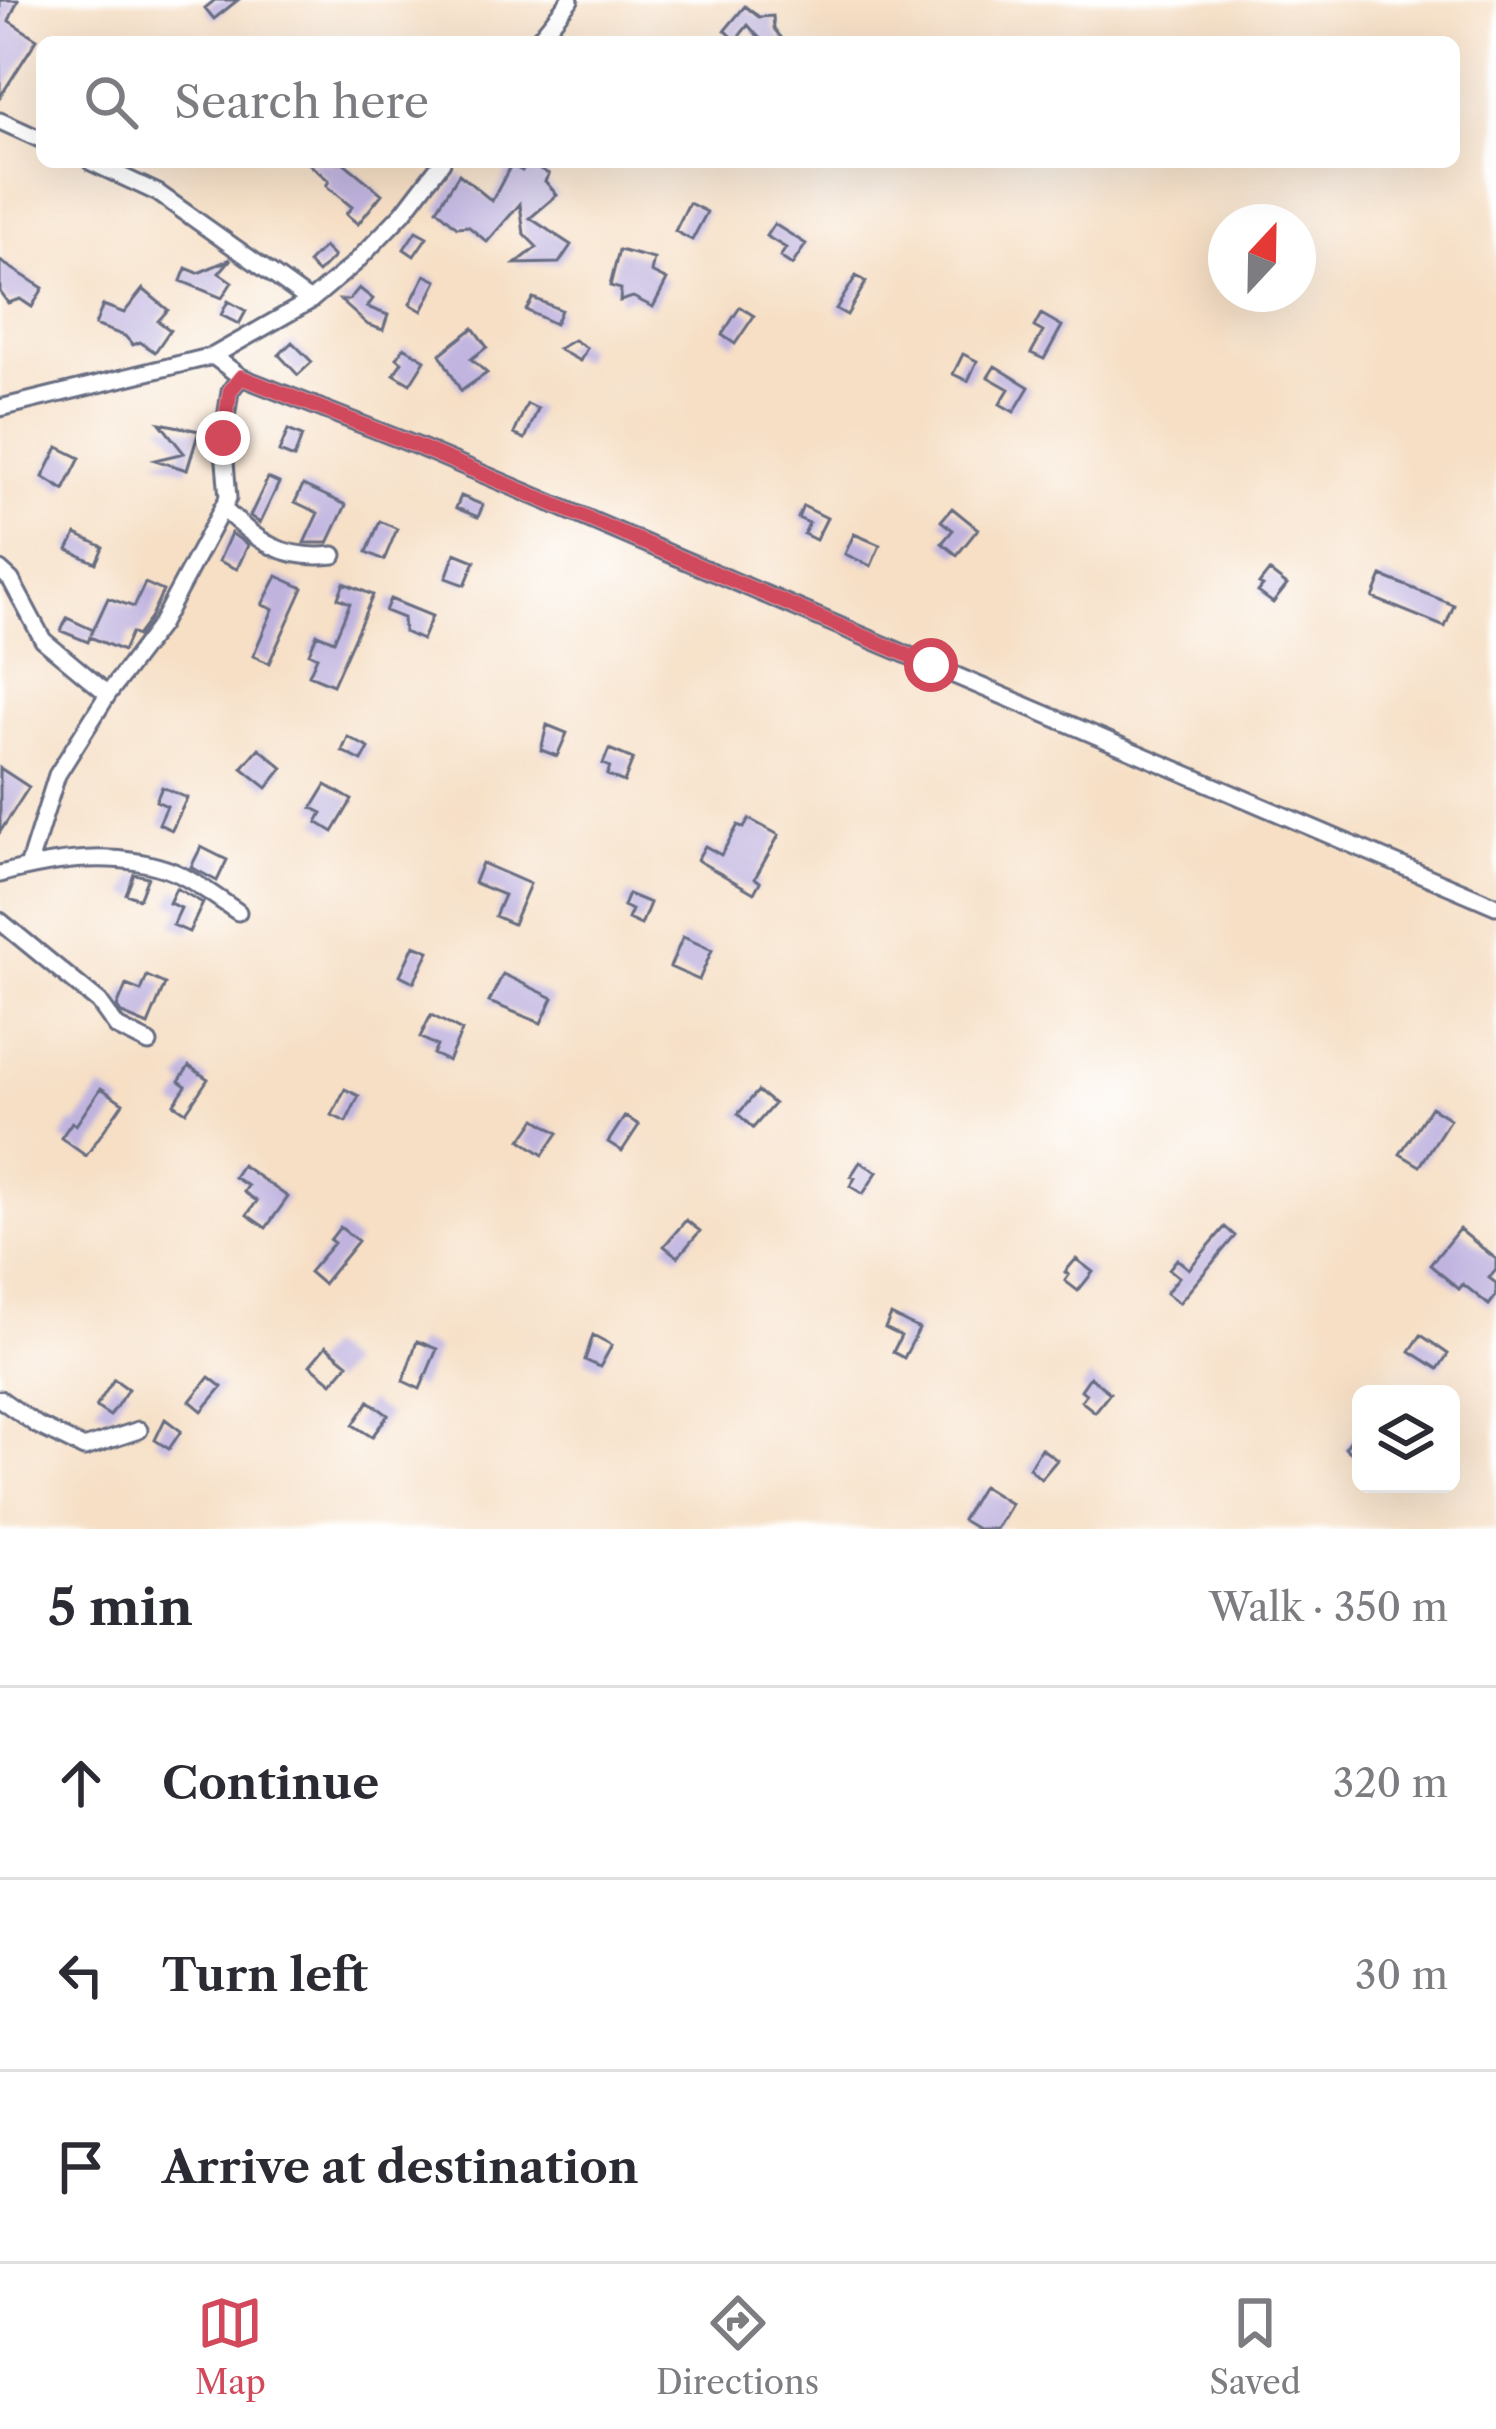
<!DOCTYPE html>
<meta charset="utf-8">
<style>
:root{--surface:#fff;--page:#f2f2f3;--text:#2b2b33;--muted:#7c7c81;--line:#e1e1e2;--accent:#d1495b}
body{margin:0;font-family:"Libre Caslon Text",serif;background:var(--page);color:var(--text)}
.controls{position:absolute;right:36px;bottom:36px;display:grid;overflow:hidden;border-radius:18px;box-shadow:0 12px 48px #0002}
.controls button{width:108px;height:108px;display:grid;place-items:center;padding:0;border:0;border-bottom:3px solid var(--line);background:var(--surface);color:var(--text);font:60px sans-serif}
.compass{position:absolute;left:1208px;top:204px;width:108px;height:108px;border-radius:50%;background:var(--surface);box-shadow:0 12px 48px #0002;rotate:22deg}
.stop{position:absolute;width:36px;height:36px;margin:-27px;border:9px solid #d1495b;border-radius:50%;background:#fff}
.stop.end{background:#d1495b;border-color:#fff;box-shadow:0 3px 12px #0008}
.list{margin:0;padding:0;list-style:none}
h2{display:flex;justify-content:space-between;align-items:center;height:156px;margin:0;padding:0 48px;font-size:51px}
h2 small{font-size:39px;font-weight:400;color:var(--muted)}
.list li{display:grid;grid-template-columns:78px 1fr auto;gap:36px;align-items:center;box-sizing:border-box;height:192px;padding:0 48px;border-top:3px solid var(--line)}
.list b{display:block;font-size:45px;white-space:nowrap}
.list em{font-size:39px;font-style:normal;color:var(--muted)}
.icon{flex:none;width:66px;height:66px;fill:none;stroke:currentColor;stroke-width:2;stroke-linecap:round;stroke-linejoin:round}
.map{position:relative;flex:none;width:1496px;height:1529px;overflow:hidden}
.search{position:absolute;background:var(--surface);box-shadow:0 12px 48px #0002;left:36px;right:36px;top:36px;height:132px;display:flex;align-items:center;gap:30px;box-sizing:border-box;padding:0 42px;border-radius:18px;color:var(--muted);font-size:45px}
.sheet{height:732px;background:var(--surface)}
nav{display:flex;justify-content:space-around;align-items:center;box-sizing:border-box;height:168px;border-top:3px solid var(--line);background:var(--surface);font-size:33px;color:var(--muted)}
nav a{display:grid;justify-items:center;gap:6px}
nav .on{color:var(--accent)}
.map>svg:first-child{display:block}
.building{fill:#c0b4df}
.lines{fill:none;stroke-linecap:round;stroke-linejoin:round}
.minor-casing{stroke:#686d82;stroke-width:21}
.minor{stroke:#fff;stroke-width:15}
.route{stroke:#d1495b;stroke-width:15}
</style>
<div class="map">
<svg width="1496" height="1529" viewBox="0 0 1496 1529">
<rect width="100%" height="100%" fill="#fff"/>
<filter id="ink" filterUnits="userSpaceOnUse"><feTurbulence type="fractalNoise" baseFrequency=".00833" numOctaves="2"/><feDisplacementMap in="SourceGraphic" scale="24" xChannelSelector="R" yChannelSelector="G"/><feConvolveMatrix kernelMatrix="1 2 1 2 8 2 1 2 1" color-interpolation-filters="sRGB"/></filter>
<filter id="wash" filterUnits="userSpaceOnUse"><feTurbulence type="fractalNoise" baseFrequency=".004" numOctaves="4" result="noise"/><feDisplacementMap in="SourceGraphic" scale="48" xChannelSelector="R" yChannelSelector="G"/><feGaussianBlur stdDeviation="2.7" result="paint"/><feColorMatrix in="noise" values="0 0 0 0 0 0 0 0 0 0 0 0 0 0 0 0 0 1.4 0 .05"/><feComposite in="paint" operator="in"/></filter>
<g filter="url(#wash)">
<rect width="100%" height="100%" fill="#f6dfc5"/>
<g id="blocks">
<path class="building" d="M0,0H18L9,21L37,39L0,97Z
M215,0H238L214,19L205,8Z
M745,6L759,17L773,16L774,29L785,42H763L748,25L736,40L725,30Z
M307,162H343L382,194L358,224L346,214L352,207L326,186L329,181Z
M527,162L549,174L545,181L557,195L530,218L571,245L559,263L515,264L537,247L524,234L520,204L487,242L468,226L457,227L437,209L459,174L492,201L511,165L522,171Z
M689,203L707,212L692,240L675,231Z
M774,224L806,244L792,265L780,257L786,248L766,236Z
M416,231L427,237L414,256L404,249Z
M324,247L334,257L318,273L308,263Z
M619,250L654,259L651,272L667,280L653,307L633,297L620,301L621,289L610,286Z
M231,259L219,273L232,282L222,298L181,281L186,268L198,273Z
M0,261L43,288L32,307L20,299L8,303L0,292Z
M425,275L437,281L422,311L410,304Z
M856,276L866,282L847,315L836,309Z
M359,288L373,299L367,307L388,315L383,330L368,325L340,300H349Z
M143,289L168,310L158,321L170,330L155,352L140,342L133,345L125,336L95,325L103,305L124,313Z
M533,298L561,310L555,324L526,310Z
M228,301L246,311L239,324L221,315Z
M740,307L754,316L735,344L722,335Z
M1041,314L1062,326L1044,359L1031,353L1043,332L1034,327Z
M473,328L487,347L471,359L487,373L461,391L440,354Z
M574,340L587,348L580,361L558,349Z
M292,342L312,362L298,375L279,355Z
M404,347L425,360L410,384L394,374L402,362L397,358Z
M963,354L977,361L968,381L953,374Z
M995,366L1029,387L1014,412L1000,404L1009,389L988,377Z
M527,404L538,409L525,439L514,434Z
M160,423L199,431L187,470L155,460L184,453Z
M288,430L302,436L294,458L279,452Z
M58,447L80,458L64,490L43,477Z
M268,478L279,483L260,523L250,516Z
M303,485L346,505L328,543H304L318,513L295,502Z
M461,496L483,505L478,517L456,508Z
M803,506L827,518L816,540L804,534L809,523L798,518Z
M952,508L978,529L957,555L942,543L953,530L941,521Z
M380,521L397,529L384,560L367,552Z
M231,533L248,545L237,569L219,561Z
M76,534L103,547L96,563L68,550Z
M854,534L880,545L871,566L845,554Z
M455,553L475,561L465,585L446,578Z
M1269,571L1287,585L1273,603L1258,592L1263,586L1259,584Z
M277,576L303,588L269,663L253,656L273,609L262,605Z
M1382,576L1454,605L1445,627L1373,598Z
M145,583L163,591L149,620L137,636L131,633L123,651L90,637L88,642L61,631L67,618L93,630L91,635L108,598L134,607Z
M344,583L373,595L333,685L309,675L317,657L309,653L317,634L334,641L350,603L338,598Z
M390,599L432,616L422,640L404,632L403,618L385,611Z
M547,725L567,733L557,756L541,750Z
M348,737L369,748L362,761L342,751Z
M259,748L283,768L267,788L242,768Z
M609,749L633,759L624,782L607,775L610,767L603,764Z
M0,768L29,787L0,832Z
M326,785L352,800L333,832L317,822L322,813L312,808Z
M162,787L187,798L172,830L159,824L167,806L156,801Z
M749,819L779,835L755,878L760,882L754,893L697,860L705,846L721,855L738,825L744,828Z
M201,847L227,860L217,881L191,867Z
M482,863L530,884L513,924L495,916L504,895L474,883Z
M134,874L148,877L139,899L126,894Z
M176,888L203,903L189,932L173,925L181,908L169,903Z
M628,894L650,903L641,925L628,919L632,910L623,906Z
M683,937L712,950L699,980L670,967Z
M414,945L429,951L414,982L400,975Z
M503,974L553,998L541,1023L489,1002Z
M147,976L165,984L148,1025L122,1014L117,1007L126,985L141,991Z
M431,1015L462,1031L448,1061L433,1054L437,1046L420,1037Z
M189,1066L208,1079L186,1112L174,1104L186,1086L179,1081Z
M101,1088L123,1103L86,1156L61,1138L72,1122L76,1125Z
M345,1089L359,1096L346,1122L332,1115Z
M758,1091L774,1104L753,1128L738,1114Z
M1431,1107L1450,1119L1420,1166L1400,1154Z
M625,1116L639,1125L622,1151L608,1142Z
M536,1119L558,1133L543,1155L521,1140Z
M860,1162L877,1172L863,1194L850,1186L855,1178L851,1176Z
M242,1165L288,1197L266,1228L247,1215L257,1201L244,1192L248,1186L234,1177Z
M686,1220L700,1231L678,1257L664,1246Z
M340,1227L358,1241L323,1284L309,1272L334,1243L330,1240Z
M1225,1227L1235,1236L1179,1303L1166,1293L1179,1277L1169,1269L1177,1259L1189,1269Z
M1459,1229L1496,1259V1270L1489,1278L1496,1283V1296L1489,1305L1463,1284L1459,1289L1430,1265Z
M1076,1259L1093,1272L1078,1291L1065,1281L1069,1275L1065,1272Z
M891,1315L919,1329L904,1358L893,1352L901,1336L885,1328Z
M593,1335L612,1345L600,1367L585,1360Z
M1421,1335L1448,1354L1438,1369L1410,1351Z
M417,1341L437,1349L420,1389L403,1381Z
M326,1346L348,1364L332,1383L310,1365Z
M209,1377L222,1387L202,1411L190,1401Z
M1090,1377L1110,1393L1095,1412L1081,1401L1086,1394L1081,1390Z
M114,1379L128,1389L110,1416L96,1407Z
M369,1401L388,1415L372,1437L353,1425Z
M165,1419L181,1431L169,1449L155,1440Z
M1361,1426V1460L1345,1448Z
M1041,1448L1057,1460L1041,1479L1029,1468Z
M982,1486L1011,1504L996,1529H977L962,1520Z"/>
</g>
</g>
<g filter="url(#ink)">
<use href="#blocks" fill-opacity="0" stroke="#686d82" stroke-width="3"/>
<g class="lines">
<g class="minor-casing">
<path id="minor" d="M536,42L570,0
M0,121L42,140
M91,162L158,193L310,301
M213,356L241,377L417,446L1496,906
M0,408L213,356L310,301L354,264L403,213L442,162
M222,508C259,541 281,561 334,555
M0,570L11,580L43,640L108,694
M28,867L57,775L108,694L160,625L228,498L223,438L230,391L241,377
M0,874C56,859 118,850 174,872C196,881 218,899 238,912
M0,921L99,1002L117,1027L149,1043
M0,1399L37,1425L84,1448L139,1430"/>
</g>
<use href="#minor" class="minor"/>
</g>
</g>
<g class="lines" filter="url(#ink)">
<path class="route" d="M223,438L230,391L241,377L417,446L931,665"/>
</g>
</svg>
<div class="controls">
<button><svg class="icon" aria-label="layers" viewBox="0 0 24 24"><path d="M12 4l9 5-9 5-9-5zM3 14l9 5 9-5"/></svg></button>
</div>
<svg class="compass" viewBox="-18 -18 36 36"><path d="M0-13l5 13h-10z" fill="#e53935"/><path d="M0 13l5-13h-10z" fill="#7c7c81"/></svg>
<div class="stop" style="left:931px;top:665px"></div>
<div class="stop end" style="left:223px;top:438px"></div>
<div class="search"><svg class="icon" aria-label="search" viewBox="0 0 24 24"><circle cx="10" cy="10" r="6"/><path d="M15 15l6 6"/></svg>Search here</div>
</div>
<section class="sheet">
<h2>5 min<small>Walk · 350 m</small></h2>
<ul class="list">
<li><svg class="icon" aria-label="ahead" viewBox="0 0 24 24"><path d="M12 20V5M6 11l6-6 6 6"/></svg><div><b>Continue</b></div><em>320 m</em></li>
<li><svg class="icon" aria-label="left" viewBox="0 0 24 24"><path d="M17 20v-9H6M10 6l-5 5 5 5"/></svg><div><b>Turn left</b></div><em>30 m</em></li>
<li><svg class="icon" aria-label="arrive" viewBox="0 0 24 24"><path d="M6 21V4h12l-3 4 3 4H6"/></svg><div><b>Arrive at destination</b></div></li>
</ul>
</section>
<nav>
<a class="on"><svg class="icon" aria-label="map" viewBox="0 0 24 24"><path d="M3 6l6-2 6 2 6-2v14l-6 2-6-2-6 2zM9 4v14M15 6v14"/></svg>Map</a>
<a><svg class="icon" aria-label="directions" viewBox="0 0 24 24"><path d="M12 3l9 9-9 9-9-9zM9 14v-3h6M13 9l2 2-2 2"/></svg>Directions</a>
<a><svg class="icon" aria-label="saved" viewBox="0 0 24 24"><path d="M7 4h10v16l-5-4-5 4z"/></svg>Saved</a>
</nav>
